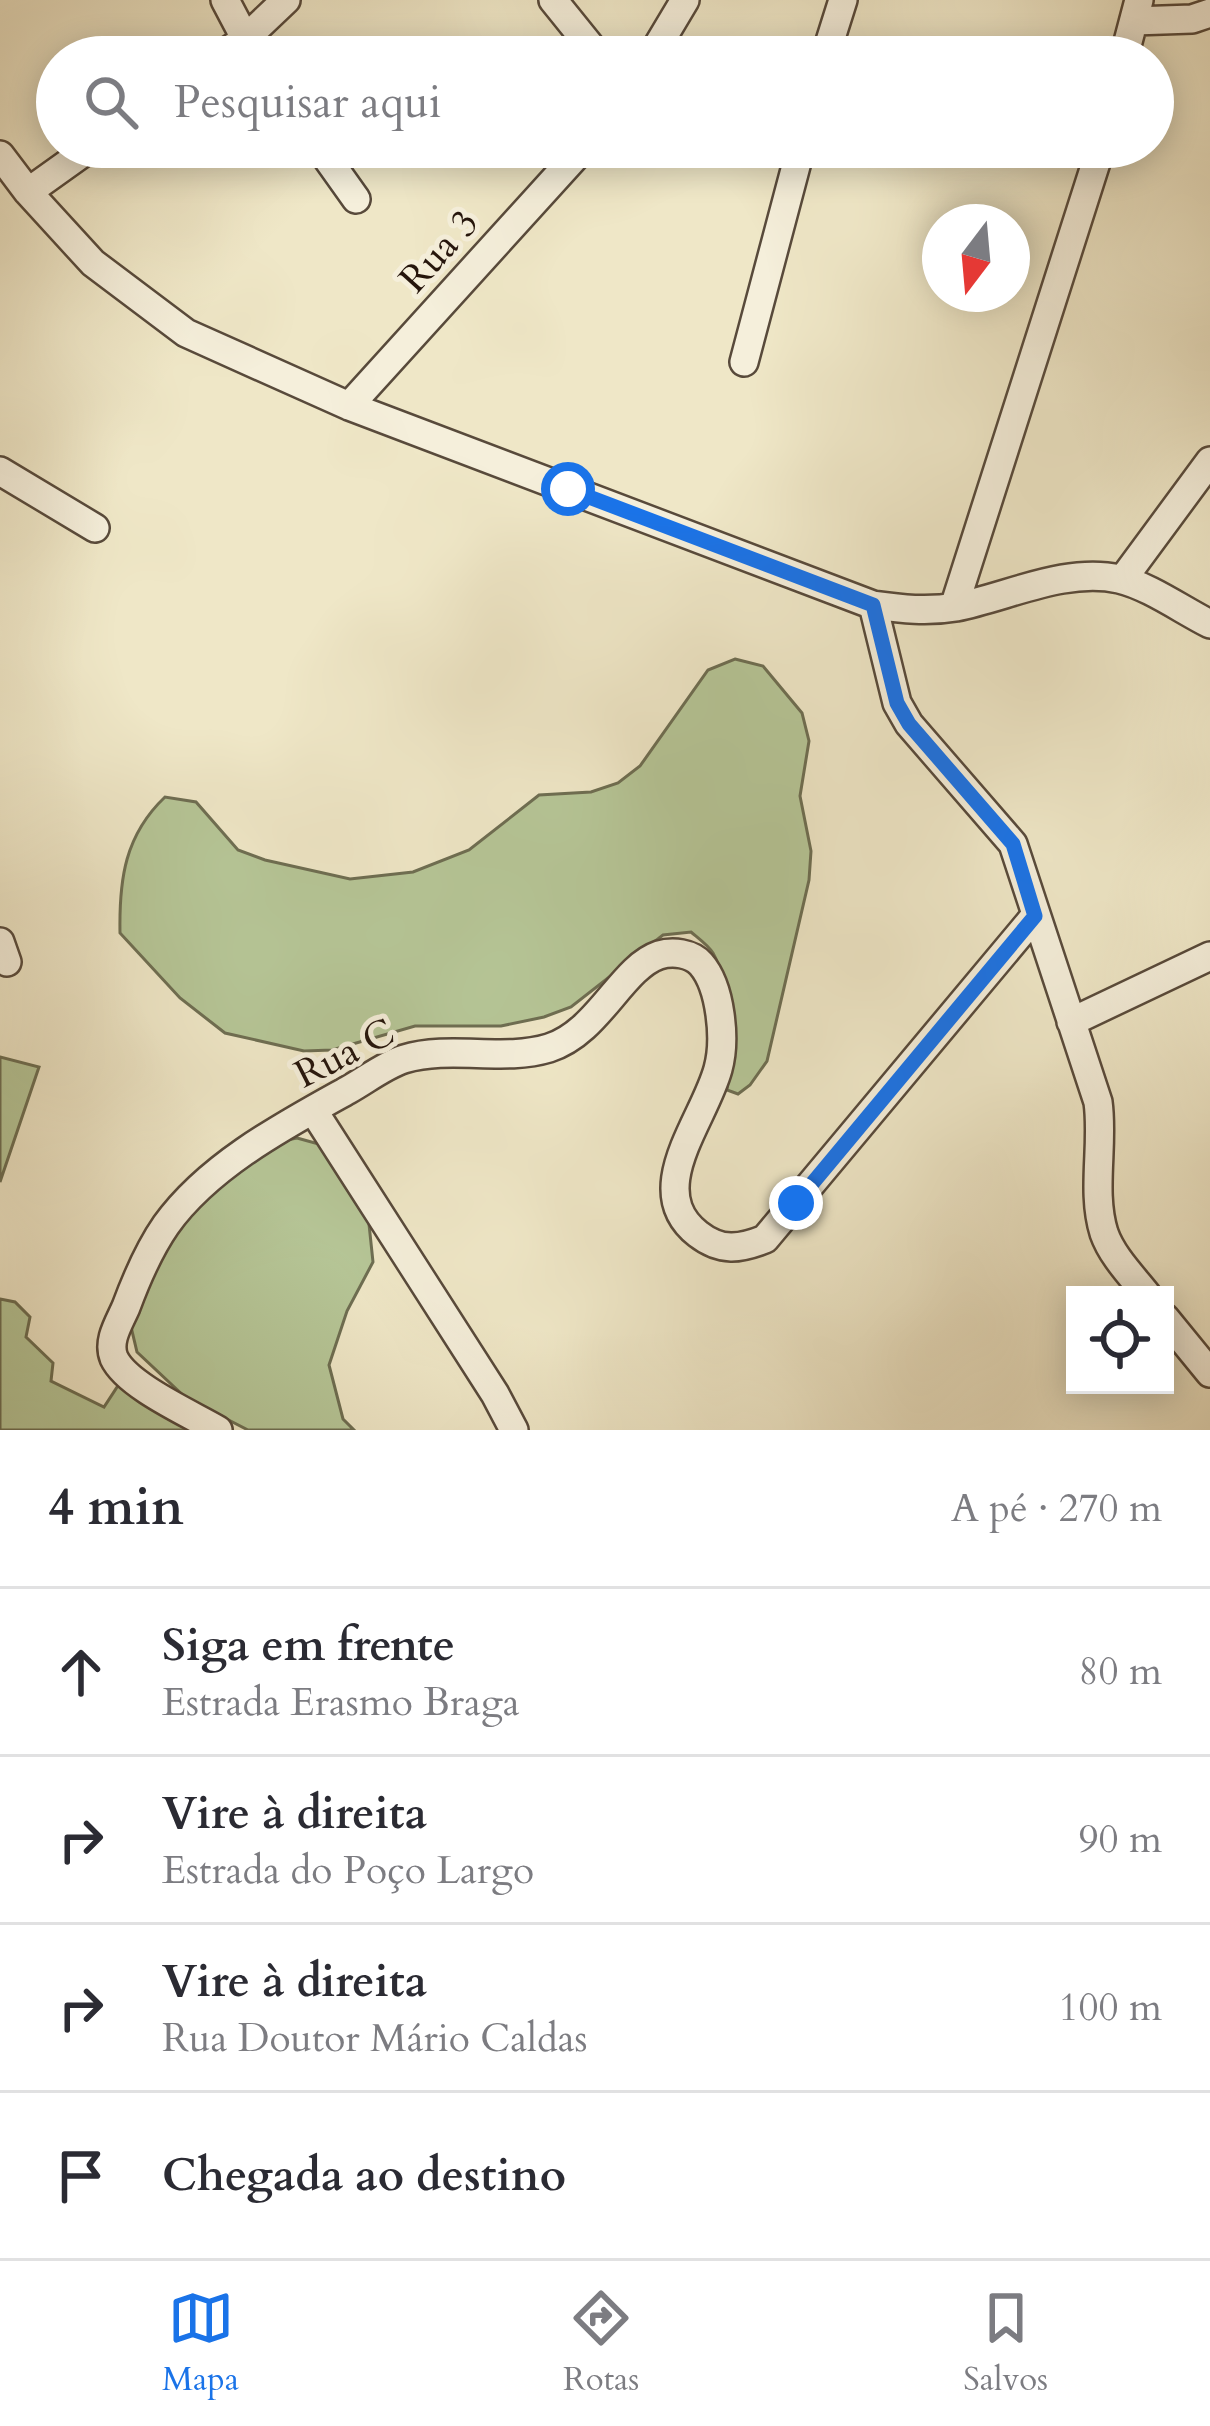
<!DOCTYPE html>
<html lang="pt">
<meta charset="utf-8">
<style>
:root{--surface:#fff;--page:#f2f2f3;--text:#2b2b33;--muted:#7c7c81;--line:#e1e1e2;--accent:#1a73e8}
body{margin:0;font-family:Cardo,serif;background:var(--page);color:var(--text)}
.controls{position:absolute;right:36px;bottom:36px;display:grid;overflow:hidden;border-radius:0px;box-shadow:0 6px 30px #0003}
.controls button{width:108px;height:108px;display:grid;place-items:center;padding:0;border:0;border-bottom:3px solid var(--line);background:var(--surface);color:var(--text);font:60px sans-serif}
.compass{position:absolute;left:922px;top:204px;width:108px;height:108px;border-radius:50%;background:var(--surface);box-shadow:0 6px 30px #0003;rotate:196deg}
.stop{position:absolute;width:36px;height:36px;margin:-27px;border:9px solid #1a73e8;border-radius:50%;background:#fff}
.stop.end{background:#1a73e8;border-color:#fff;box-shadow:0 3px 12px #0008}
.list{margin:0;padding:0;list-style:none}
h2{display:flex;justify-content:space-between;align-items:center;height:156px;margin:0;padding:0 48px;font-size:51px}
h2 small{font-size:39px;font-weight:400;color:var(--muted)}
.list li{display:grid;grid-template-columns:78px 1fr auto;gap:36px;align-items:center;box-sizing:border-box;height:168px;padding:0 48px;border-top:3px solid var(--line)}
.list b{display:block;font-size:45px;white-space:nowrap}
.list p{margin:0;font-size:39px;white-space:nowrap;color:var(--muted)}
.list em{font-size:39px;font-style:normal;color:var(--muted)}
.icon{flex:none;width:66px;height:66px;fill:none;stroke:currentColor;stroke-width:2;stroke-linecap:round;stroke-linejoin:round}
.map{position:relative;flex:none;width:1210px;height:1430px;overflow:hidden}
.search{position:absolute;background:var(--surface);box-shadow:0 6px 30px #0003;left:36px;right:36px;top:36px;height:132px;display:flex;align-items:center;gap:30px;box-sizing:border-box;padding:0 42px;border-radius:66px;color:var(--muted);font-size:45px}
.sheet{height:828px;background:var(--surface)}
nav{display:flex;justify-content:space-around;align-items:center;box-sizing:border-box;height:168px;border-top:3px solid var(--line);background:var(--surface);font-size:33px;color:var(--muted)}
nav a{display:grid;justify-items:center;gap:6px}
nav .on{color:var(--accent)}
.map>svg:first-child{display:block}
.green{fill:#b6c697;stroke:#6e6e52;stroke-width:3}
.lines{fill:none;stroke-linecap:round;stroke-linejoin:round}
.minor-casing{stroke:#584a3b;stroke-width:32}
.minor{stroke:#f5efdb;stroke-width:27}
.route{stroke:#1a73e8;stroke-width:15}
.labels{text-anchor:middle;stroke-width:10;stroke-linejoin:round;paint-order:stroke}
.street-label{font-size:39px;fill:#25150c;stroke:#f5efdb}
</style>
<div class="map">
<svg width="1210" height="1430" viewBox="0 0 1210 1430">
<rect width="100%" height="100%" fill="#efe7c7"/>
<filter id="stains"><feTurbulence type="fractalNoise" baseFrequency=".00167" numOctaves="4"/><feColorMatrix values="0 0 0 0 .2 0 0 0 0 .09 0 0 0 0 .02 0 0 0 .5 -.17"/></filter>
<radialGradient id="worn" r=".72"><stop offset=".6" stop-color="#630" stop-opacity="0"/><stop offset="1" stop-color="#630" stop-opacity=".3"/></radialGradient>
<path class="green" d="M735,659L763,666L802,713L809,741L800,796L811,851L809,880L767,1061L750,1085L738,1094L727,1090C731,1055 730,983 713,953C708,945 698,938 691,932L663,935L571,1007L544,1017L501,1026H415L332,1050L304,1051L225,1033L180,998L120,933C119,879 125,835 165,797L196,802L238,850L265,860L350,879L413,872L469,850L539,795L591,792L618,783L640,766L708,670Z
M0,1057L39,1067L0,1182Z
M297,1138L326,1146L367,1205L373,1262L347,1311L329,1365L343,1419L354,1430H248L186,1398L137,1352L128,1314L146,1258L262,1145Z
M0,1299L15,1302L30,1317L26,1337L53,1363L51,1381L104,1407L125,1375L201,1430H0Z"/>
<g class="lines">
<g class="minor-casing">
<path id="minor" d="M225,0L255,57
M553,0L599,57
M1134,21L1192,19L1210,13
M219,57L244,40L286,0
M651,57L685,0
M825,57L843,0
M1124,57L1139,0
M319,147L356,199
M0,155L28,192L93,263L186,333L349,406L873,605C902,609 927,612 956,607C1007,597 1066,567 1119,579C1149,586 1182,610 1210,624
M28,192L91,147
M744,362L801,147
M349,406L584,147
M0,471L95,528
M1123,579L1210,461
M873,605L897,703L909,724L1013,844L1098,1102C1104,1144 1091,1192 1104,1233C1112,1256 1132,1276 1147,1295
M954,607L1101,147
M0,942L7,962
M1071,1022L1210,956
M313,1110L495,1394L514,1430
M1165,1318L1210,1373
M218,1430C191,1414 127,1386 114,1358C107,1341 119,1323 126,1307C136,1280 150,1248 166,1225C209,1165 285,1125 348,1090C366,1080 385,1065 404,1059C451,1045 503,1062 549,1048C599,1032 621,968 659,955C673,951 691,953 701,964C721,987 726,1040 718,1069C704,1121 642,1190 698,1234C721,1252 740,1249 765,1239L1035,916"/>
</g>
<use href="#minor" class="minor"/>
</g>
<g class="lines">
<path class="route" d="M568,489L873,605L897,703L909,724L1013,844L1035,916L796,1203"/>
</g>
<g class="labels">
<g class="street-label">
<text transform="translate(438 250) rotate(-48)" y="14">Rua 3</text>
<text transform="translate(344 1052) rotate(-27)" y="14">Rua C</text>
</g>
</g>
<rect width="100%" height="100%" filter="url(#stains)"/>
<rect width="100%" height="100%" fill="url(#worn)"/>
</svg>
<div class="controls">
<button><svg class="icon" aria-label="locate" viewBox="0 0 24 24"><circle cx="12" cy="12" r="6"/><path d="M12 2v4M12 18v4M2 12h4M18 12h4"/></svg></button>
</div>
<svg class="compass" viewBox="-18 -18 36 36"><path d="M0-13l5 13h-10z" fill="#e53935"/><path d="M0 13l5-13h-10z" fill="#7c7c81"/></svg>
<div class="stop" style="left:568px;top:489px"></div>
<div class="stop end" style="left:796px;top:1203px"></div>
<div class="search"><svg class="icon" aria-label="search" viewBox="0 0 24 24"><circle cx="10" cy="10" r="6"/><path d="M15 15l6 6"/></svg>Pesquisar aqui</div>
</div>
<section class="sheet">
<h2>4 min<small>A pé · 270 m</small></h2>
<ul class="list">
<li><svg class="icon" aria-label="ahead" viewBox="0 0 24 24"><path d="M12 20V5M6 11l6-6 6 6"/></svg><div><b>Siga em frente</b><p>Estrada Erasmo Braga</p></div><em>80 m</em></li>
<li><svg class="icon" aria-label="right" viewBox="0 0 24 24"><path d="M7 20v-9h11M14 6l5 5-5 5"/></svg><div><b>Vire à direita</b><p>Estrada do Poço Largo</p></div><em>90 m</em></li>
<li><svg class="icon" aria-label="right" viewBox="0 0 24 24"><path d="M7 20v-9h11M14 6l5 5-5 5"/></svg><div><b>Vire à direita</b><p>Rua Doutor Mário Caldas</p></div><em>100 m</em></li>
<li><svg class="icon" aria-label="arrive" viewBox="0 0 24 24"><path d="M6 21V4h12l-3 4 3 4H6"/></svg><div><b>Chegada ao destino</b></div></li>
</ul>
</section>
<nav>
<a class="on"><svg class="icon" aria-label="map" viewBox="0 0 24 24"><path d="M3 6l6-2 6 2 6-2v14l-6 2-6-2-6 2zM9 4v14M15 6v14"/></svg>Mapa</a>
<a><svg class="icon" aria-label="directions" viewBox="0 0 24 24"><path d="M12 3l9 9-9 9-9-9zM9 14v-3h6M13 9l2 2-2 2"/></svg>Rotas</a>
<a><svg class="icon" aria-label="saved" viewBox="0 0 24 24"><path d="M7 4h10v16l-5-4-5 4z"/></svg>Salvos</a>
</nav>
